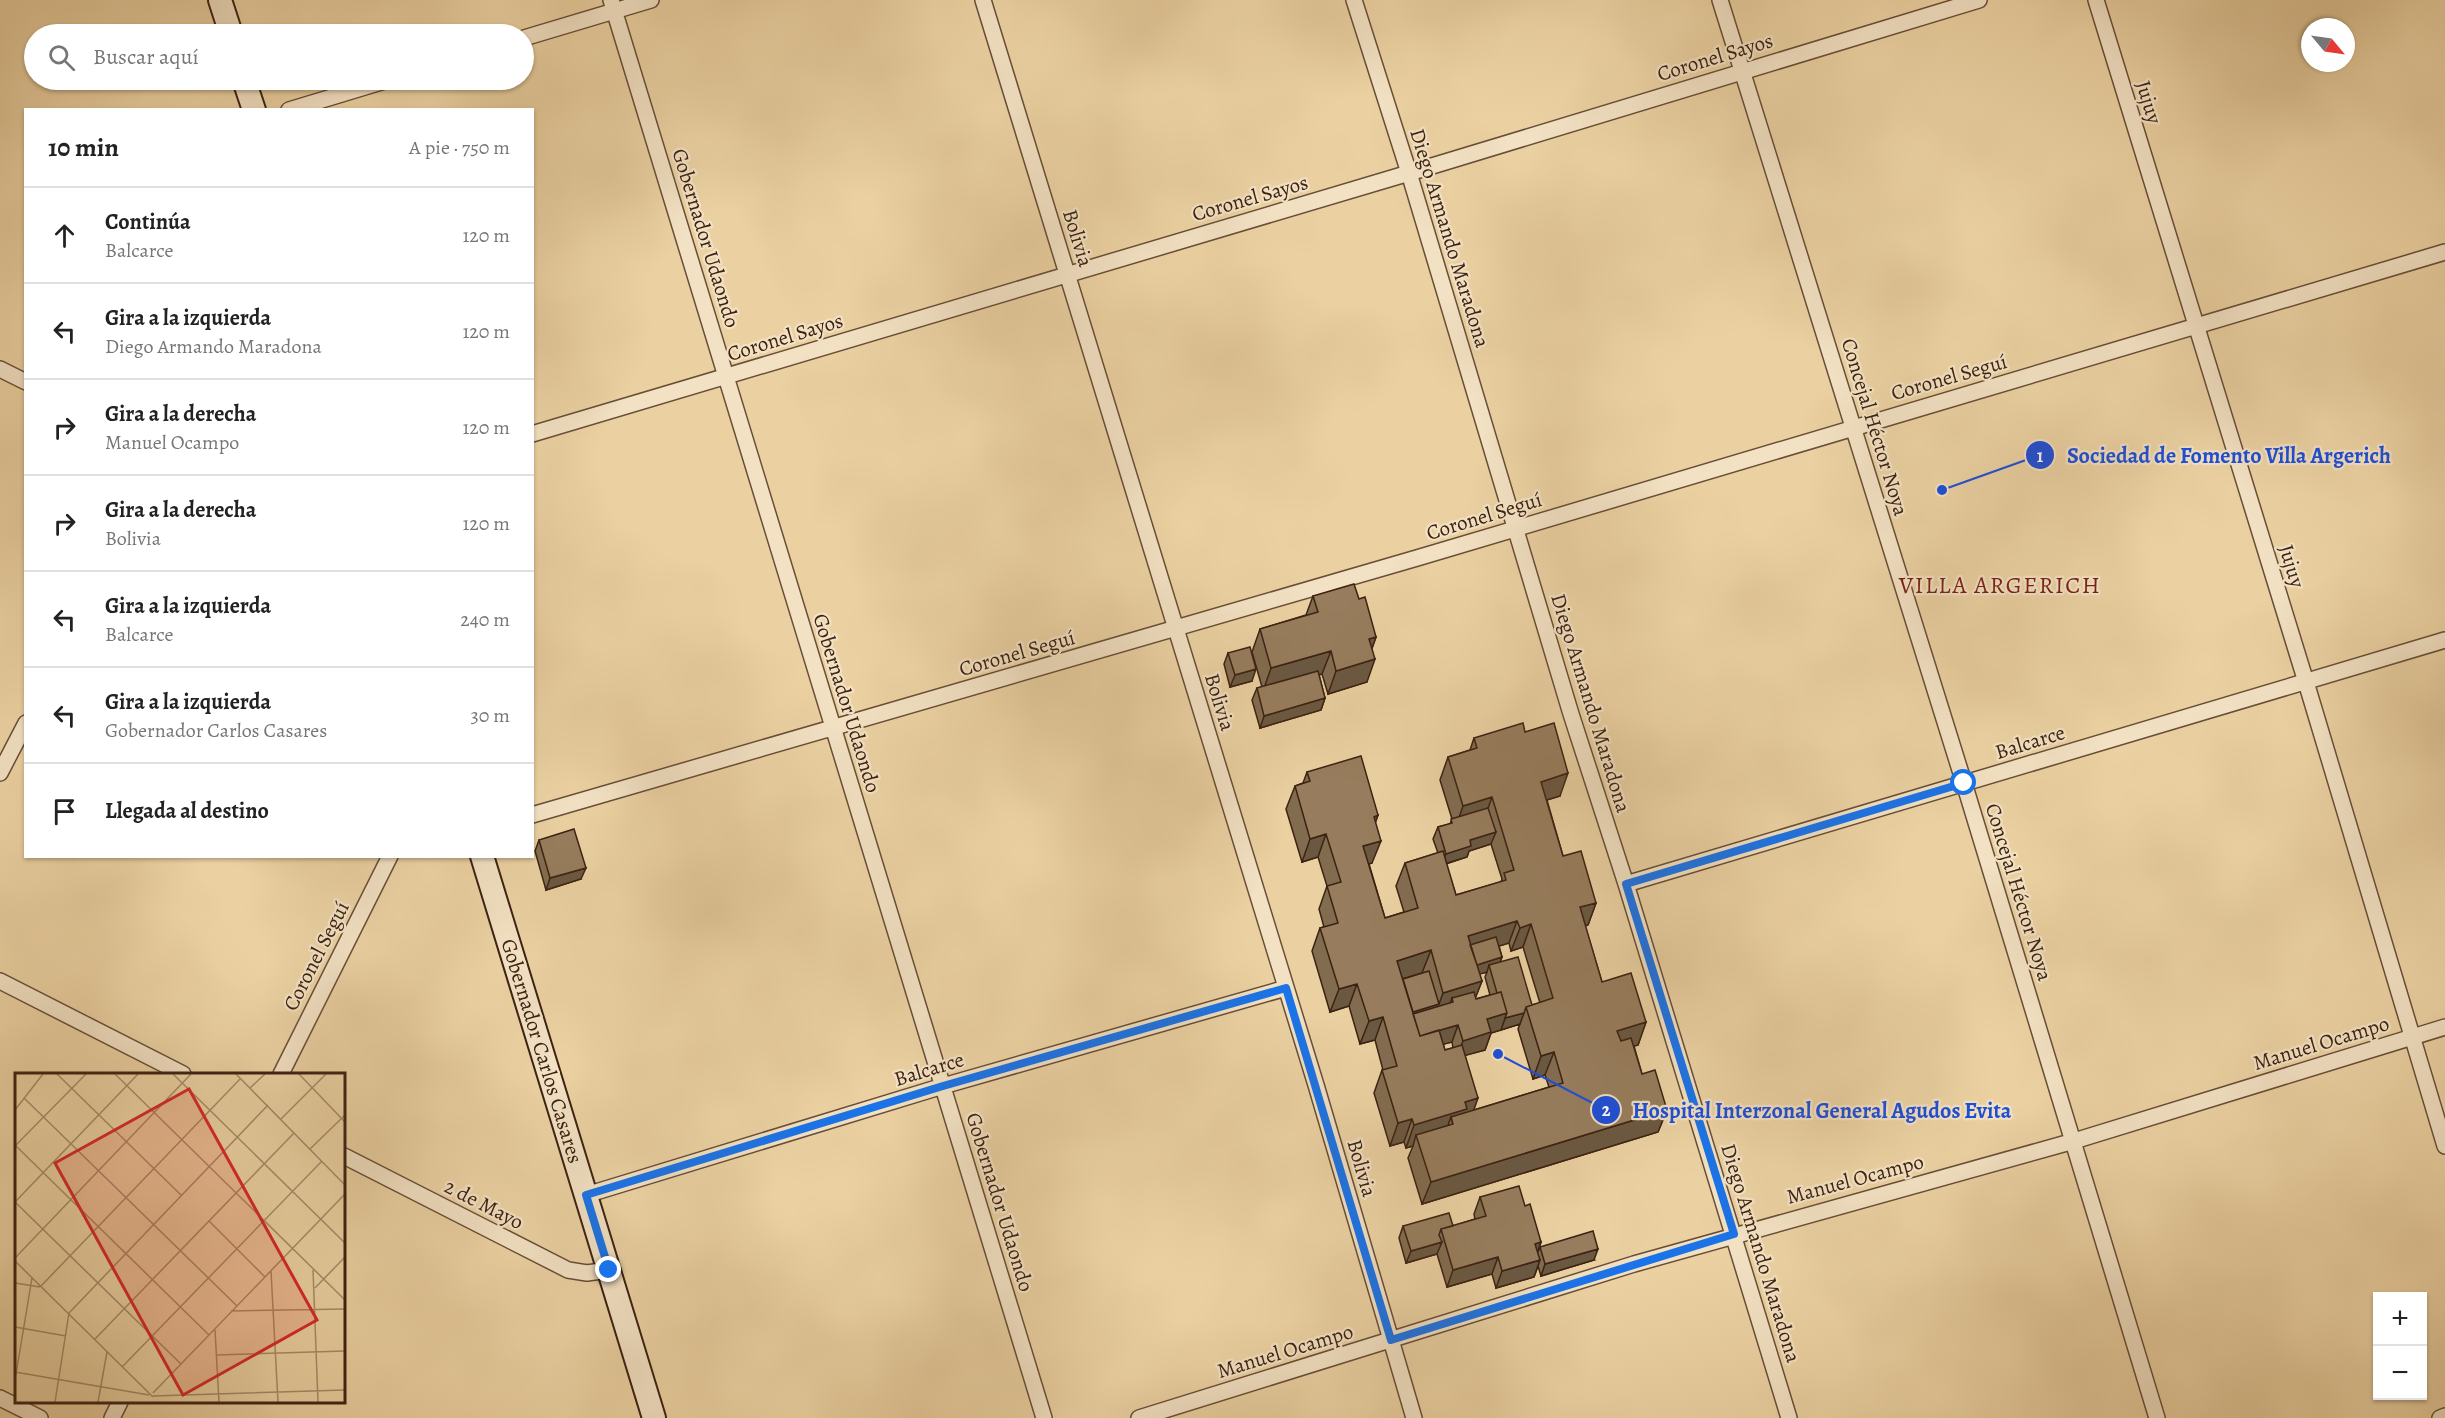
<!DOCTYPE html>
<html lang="es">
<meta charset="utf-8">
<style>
:root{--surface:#fff;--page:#f2f2f2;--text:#222;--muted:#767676;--line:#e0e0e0}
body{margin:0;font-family:Alegreya,serif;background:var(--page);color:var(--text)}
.controls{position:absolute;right:18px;bottom:18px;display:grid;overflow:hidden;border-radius:0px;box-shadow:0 2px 4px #0004}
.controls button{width:54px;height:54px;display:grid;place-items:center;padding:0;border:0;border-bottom:2px solid var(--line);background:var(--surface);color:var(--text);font:30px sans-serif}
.compass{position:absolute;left:2301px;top:18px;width:54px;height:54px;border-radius:50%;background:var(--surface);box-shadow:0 2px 4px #0004;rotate:119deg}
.stop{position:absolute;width:18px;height:18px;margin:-14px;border:4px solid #1a73e8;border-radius:50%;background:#fff}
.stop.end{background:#1a73e8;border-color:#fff;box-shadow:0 2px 6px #0008}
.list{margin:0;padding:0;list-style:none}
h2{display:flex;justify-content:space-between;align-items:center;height:78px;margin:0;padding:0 24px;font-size:26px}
h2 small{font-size:20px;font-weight:400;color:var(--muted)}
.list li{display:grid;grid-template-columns:39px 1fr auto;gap:18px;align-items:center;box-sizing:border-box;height:96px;padding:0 24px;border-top:2px solid var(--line)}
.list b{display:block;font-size:22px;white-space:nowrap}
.list p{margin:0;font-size:20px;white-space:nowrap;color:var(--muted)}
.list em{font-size:20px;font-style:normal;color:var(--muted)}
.icon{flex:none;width:33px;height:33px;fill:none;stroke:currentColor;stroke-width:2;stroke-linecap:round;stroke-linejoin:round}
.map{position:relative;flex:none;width:2445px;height:1418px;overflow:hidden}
.search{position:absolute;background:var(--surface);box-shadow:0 2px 4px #0004;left:24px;top:24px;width:510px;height:66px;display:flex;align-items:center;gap:15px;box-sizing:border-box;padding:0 21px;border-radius:33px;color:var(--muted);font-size:22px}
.panel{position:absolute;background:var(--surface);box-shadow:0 2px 4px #0004;left:24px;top:108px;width:510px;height:750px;border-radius:0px}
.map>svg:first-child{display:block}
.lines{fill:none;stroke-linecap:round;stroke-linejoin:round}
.street-casing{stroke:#684e37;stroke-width:18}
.secondary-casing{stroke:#3c2213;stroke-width:26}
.street{stroke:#f2e1c3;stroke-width:15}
.secondary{stroke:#f2e1c3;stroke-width:22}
.wall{fill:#826c50;stroke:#3c2213;stroke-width:1.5;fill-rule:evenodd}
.shaded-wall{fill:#6a5841;stroke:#3c2213;stroke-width:1.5}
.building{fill:#977d5d;stroke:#3c2213;stroke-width:1.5}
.route{stroke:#1a73e8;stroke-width:8}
.labels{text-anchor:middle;stroke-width:4.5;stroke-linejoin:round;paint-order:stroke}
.street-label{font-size:21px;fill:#3c2213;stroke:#f2e1c3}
.quarter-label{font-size:24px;letter-spacing:1.5px;fill:#7a1f14;stroke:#f2e1c3}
.inset-road{fill:none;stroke:#a58b69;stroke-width:1.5}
.view{fill:#d62828;fill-opacity:0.15;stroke:#d62828;stroke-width:3}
.inset-edge{fill:none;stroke:#3c2213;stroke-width:3}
.leader{fill:none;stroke:#1d4ed8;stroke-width:2}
.callout-dot{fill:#1d4ed8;stroke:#f2e1c3;stroke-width:2}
.mark-label{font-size:18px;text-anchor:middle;font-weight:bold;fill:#fff}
.callout-label{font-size:22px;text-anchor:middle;font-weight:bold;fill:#1d4ed8;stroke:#f2e1c3;stroke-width:4.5;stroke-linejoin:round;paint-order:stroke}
</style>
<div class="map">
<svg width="2445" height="1418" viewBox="0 0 2445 1418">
<rect width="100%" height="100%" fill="#ebd1a2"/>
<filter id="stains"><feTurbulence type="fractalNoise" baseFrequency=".00333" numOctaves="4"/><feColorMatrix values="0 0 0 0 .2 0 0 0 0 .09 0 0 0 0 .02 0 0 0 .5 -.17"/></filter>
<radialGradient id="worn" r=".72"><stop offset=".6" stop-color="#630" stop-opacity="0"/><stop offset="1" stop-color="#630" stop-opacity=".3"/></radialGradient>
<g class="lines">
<g class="street-casing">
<path id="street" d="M611,0L1044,1418
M983,0L1316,1085L1414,1418
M1354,0L1409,173L1571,714L1626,884L1789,1418
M1720,0L1964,783L2157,1418
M2096,0L2306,682L2445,1146
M524,38L651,0
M289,110L388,80
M0,369L26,382
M532,434L1409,173L1979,0
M0,773L26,723
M532,815L1417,558L2445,252
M1626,884L2445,640
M0,981L183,1074
M281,1074L390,856
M344,1156L568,1270L587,1273L609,1270
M586,1195L943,1086L1286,988
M0,1398L40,1418
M112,1418L120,1402
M1139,1418L1634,1264L2074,1141L2445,1027
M2440,1418L2445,1416"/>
</g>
<g class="secondary-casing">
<path id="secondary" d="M220,0L231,34
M244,80L254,110
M482,856L654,1418"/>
</g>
<use href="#street" class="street"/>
<use href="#secondary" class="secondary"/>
</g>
<path class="wall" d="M1313,596L1359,599L1376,637L1372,648L1367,682L1328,694L1322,674L1319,675L1325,698L1321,710L1260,728L1252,700L1257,688L1262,687L1252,652L1260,629L1306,615Z
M1228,653L1252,681L1230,687L1224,664Z
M1525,732L1560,796L1547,800L1563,856L1596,903L1588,925L1585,926L1602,982L1646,1022L1638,1045L1634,1046L1642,1074L1667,1110L1658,1132L1422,1204L1408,1158L1413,1146L1406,1148L1404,1142L1390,1146L1374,1093L1382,1070H1383L1375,1040L1360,1044L1349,1006L1330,1012L1312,951L1320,928L1324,927L1319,909L1327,886L1318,857L1302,862L1286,809L1295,786L1303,783L1307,772L1378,815L1375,823L1372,863L1369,864L1385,918L1404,912L1396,886L1405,863L1438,853L1433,839L1438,827L1450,824L1452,819L1440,780L1448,757L1470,750L1474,738ZM1491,844L1502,879L1501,882L1456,895L1446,864L1467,857L1469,851ZM1509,943L1511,951L1523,947L1540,1003L1532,1005L1500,962L1502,957L1499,946ZM1487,972L1485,977L1490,995L1476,999L1475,998L1482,981L1479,974ZM1520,1024L1518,1029L1533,1079L1545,1075L1549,1087L1474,1110L1465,1055L1485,1050L1491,1033ZM1452,1042L1453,1048L1445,1050L1443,1044Z
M539,840L581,879L546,890L535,851Z
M1480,1197L1525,1206L1541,1242L1538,1252L1540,1247L1594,1260L1541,1276L1538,1266L1534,1277L1496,1288L1492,1274L1447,1287L1437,1254L1406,1263L1399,1238L1403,1226H1453L1475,1219L1474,1214Z"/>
<path class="shaded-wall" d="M1376,637L1368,660L1369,639Z
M1331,651L1322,674L1263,691L1271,668Z
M1375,659L1367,682L1328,694L1336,671Z
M1256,669L1252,681L1230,687L1235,675Z
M1325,698L1321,710L1260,728L1264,716Z
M1568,773L1560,796L1533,804L1541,782Z
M1492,797L1484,820L1455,829L1463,806Z
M1378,815L1370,838L1374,817Z
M1496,832L1491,844L1469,851L1467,857L1441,865L1446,854L1470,840Z
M1326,834L1318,857L1302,862L1310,839Z
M1381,841L1372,863L1355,869L1363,846Z
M586,868L581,879L546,890L550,878Z
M1596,903L1588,925L1572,930L1580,907Z
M1517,921L1509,943L1467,956L1468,936Z
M1531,924L1523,947L1511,951L1520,928Z
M1431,950L1422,973L1389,983L1397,961Z
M1502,957L1498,968L1489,965L1487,972L1466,978L1470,967Z
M1482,981L1473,1004L1453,1002L1452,998L1447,1012L1406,1014L1439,1004L1443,993Z
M1357,984L1349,1006L1330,1012L1339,989Z
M1507,1013L1501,1030L1491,1033L1485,1050L1456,1058L1463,1041L1487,1019Z
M1524,1013L1520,1024L1501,1030L1505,1018Z
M1383,1017L1375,1040L1360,1044L1369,1021Z
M1646,1022L1638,1045L1609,1053L1617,1031Z
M1458,1025L1452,1042L1413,1053L1419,1036Z
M1554,1052L1545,1075L1533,1079L1541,1056Z
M1478,1098L1470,1121L1453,1124L1451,1117L1444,1136L1416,1135L1413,1146L1406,1148L1414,1125L1465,1102Z
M1667,1110L1658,1132L1422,1204L1431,1182Z
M1412,1119L1404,1142L1390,1146L1398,1123Z
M1442,1242L1437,1254L1406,1263L1411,1251Z
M1541,1242L1535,1259V1244Z
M1598,1249L1594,1260L1541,1276L1545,1264Z
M1498,1257L1492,1274L1447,1287L1453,1270Z
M1540,1260L1534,1277L1496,1288L1502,1271Z"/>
<path class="building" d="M1354,584L1359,599L1365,597L1376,637L1369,639L1375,659L1336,671L1331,651L1271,668L1260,629L1318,612L1313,596Z
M1250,647L1256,669L1235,675L1228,653Z
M1318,671L1325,698L1264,716L1257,688Z
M1523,723L1525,732L1554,723L1568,773L1541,782L1563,856L1581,851L1596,903L1580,907L1602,982L1631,973L1646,1022L1617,1031L1621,1041L1631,1038L1642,1074L1655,1070L1667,1110L1431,1182L1416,1135L1453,1124L1451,1117L1563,1083L1554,1052L1541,1056L1526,1007L1553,998L1531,924L1520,928L1517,921L1468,936L1482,981L1443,993L1431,950L1397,961L1420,1036L1439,1030L1445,1050L1462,1045L1478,1098L1465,1102L1467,1109L1414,1125L1412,1119L1398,1123L1382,1070L1397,1066L1383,1017L1369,1021L1357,984L1339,989L1320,928L1338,923L1327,886L1341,882L1326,834L1310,839L1295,786L1310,781L1307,772L1361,756L1378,815L1374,817L1381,841L1363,846L1385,918L1418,908L1405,863L1443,851L1456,895L1506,880L1504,873L1514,870L1492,797L1463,806L1448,757L1477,748L1474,738Z
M1488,808L1496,832L1470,840L1471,846L1446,854L1438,827L1452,823L1451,819Z
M574,829L586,868L550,878L539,840Z
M1496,937L1502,957L1477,965L1470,945Z
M1518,957L1532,1005L1526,1007L1524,1013L1505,1018L1507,1013L1501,992L1497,993L1489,965Z
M1429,971L1439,1004L1413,1012L1403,979Z
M1474,992L1476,999L1501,992L1507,1013L1487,1019L1491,1032L1463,1041L1458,1025L1420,1036L1413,1014L1453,1002L1452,998Z
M1519,1186L1525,1206L1530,1204L1541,1242L1535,1244L1540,1260L1502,1271L1498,1257L1453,1270L1441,1229L1486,1216L1480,1197Z
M1449,1213L1453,1226L1441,1229L1439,1235L1442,1242L1411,1251L1403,1226Z
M1593,1231L1598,1249L1545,1264L1540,1247Z"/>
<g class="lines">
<path class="route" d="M609,1270L586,1195L943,1086L1286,988L1391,1340L1734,1234L1626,884L1964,783"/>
</g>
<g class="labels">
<g class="street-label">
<text transform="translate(1715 57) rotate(-17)" y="7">Coronel Sayos</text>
<text transform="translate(2149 102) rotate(73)" y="7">Jujuy</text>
<text transform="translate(1250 198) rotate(-16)" y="7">Coronel Sayos</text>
<text transform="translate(706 238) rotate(73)" y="7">Gobernador Udaondo</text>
<text transform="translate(1078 238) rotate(73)" y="7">Bolivia</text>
<text transform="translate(1450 238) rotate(73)" y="7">Diego Armando Maradona</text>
<text transform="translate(785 337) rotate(-17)" y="7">Coronel Sayos</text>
<text transform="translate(1949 377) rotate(-16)" y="7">Coronel Seguí</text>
<text transform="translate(1875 427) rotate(73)" y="7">Concejal Héctor Noya</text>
<text transform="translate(1484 516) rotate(-17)" y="7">Coronel Seguí</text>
<text transform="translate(2292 566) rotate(73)" y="7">Jujuy</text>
<text transform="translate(1017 653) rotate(-16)" y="7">Coronel Seguí</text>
<text transform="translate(1220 702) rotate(73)" y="7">Bolivia</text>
<text transform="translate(847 703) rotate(73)" y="7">Gobernador Udaondo</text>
<text transform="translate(1591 703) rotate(73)" y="7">Diego Armando Maradona</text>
<text transform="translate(2030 742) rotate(-17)" y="7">Balcarce</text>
<text transform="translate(2019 892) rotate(73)" y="7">Concejal Héctor Noya</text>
<text transform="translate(316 956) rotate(-63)" y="7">Coronel Seguí</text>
<text transform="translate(2321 1043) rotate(-17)" y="7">Manuel Ocampo</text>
<text transform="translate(542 1051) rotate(73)" y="7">Gobernador Carlos Casares</text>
<text transform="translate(929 1069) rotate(-17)" y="7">Balcarce</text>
<text transform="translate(1362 1168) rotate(74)" y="7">Bolivia</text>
<text transform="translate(1855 1179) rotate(-15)" y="7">Manuel Ocampo</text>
<text transform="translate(1000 1202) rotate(73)" y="7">Gobernador Udaondo</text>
<text transform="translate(484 1204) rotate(27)" y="7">2 de Mayo</text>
<text transform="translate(1761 1253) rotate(73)" y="7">Diego Armando Maradona</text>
<text transform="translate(1285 1351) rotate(-17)" y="7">Manuel Ocampo</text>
</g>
<g class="quarter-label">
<text x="2000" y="593">VILLA ARGERICH</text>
</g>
</g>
<g transform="translate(15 1073)">
<rect width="330" height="330" fill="#ebd1a2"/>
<path class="inset-road" d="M42,1L166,122M100,1L330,227M158,1L330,170M221,1L330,112M284,1L330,49M235,15L250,1M9,25L222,233M0,37L28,1M266,46L311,1M0,72L194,262M1,72L71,1M295,76L330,42M0,129L166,291M0,129L123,1M194,148L250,204M0,185L176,1M0,188L138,324M298,197L303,329M256,198L263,329M0,210L25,214M26,213L226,5M300,215L330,184M216,238L330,236M54,240L253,32M0,254L51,263M200,257L204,329M80,266L279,60M202,282L330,278M107,294L307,88M0,299L134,322M0,307L17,205M138,320L330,121M138,323L330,317M40,329L54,240M83,329L92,279"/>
<path class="view" d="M174,16L302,247L168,322L40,90Z"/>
<rect width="330" height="330" class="inset-edge"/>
</g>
<path class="leader" d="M1942 490L2040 455M1498 1054L1606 1110"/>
<g class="callout-dot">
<circle cx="1942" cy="490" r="6"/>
<circle cx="1498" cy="1054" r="6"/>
<circle cx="2040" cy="455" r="15"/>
<circle cx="1606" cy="1110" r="15"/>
</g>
<g class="mark-label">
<text x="2040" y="462">1</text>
<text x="1606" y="1116">2</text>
</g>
<g class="callout-label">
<text x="2229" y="463">Sociedad de Fomento Villa Argerich</text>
<text x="1822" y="1118">Hospital Interzonal General Agudos Evita</text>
</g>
<rect width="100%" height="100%" filter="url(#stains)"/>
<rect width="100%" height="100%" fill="url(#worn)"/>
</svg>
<div class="controls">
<button>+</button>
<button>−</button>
</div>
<svg class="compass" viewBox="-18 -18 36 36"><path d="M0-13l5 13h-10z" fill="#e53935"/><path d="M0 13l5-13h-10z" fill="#767676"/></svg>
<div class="stop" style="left:1964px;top:783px"></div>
<div class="stop end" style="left:609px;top:1270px"></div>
<div class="search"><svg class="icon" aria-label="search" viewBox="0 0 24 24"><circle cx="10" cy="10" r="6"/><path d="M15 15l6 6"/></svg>Buscar aquí</div>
<section class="panel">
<h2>10 min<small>A pie · 750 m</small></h2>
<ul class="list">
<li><svg class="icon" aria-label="ahead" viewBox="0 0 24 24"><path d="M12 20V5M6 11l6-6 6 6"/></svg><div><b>Continúa</b><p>Balcarce</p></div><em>120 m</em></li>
<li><svg class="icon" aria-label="left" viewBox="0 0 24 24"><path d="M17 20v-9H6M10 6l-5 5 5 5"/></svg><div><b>Gira a la izquierda</b><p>Diego Armando Maradona</p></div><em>120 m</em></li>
<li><svg class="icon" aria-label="right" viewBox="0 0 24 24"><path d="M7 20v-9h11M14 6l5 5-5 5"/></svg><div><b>Gira a la derecha</b><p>Manuel Ocampo</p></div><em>120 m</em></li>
<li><svg class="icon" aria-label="right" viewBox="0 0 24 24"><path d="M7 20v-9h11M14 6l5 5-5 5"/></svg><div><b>Gira a la derecha</b><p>Bolivia</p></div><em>120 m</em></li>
<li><svg class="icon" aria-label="left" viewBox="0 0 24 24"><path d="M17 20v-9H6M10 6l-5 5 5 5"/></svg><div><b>Gira a la izquierda</b><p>Balcarce</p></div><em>240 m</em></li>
<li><svg class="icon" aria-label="left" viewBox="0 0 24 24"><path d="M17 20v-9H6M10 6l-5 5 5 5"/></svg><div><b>Gira a la izquierda</b><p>Gobernador Carlos Casares</p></div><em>30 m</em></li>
<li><svg class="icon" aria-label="arrive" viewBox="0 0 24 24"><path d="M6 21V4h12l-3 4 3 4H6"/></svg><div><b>Llegada al destino</b></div></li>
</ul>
</section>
</div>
